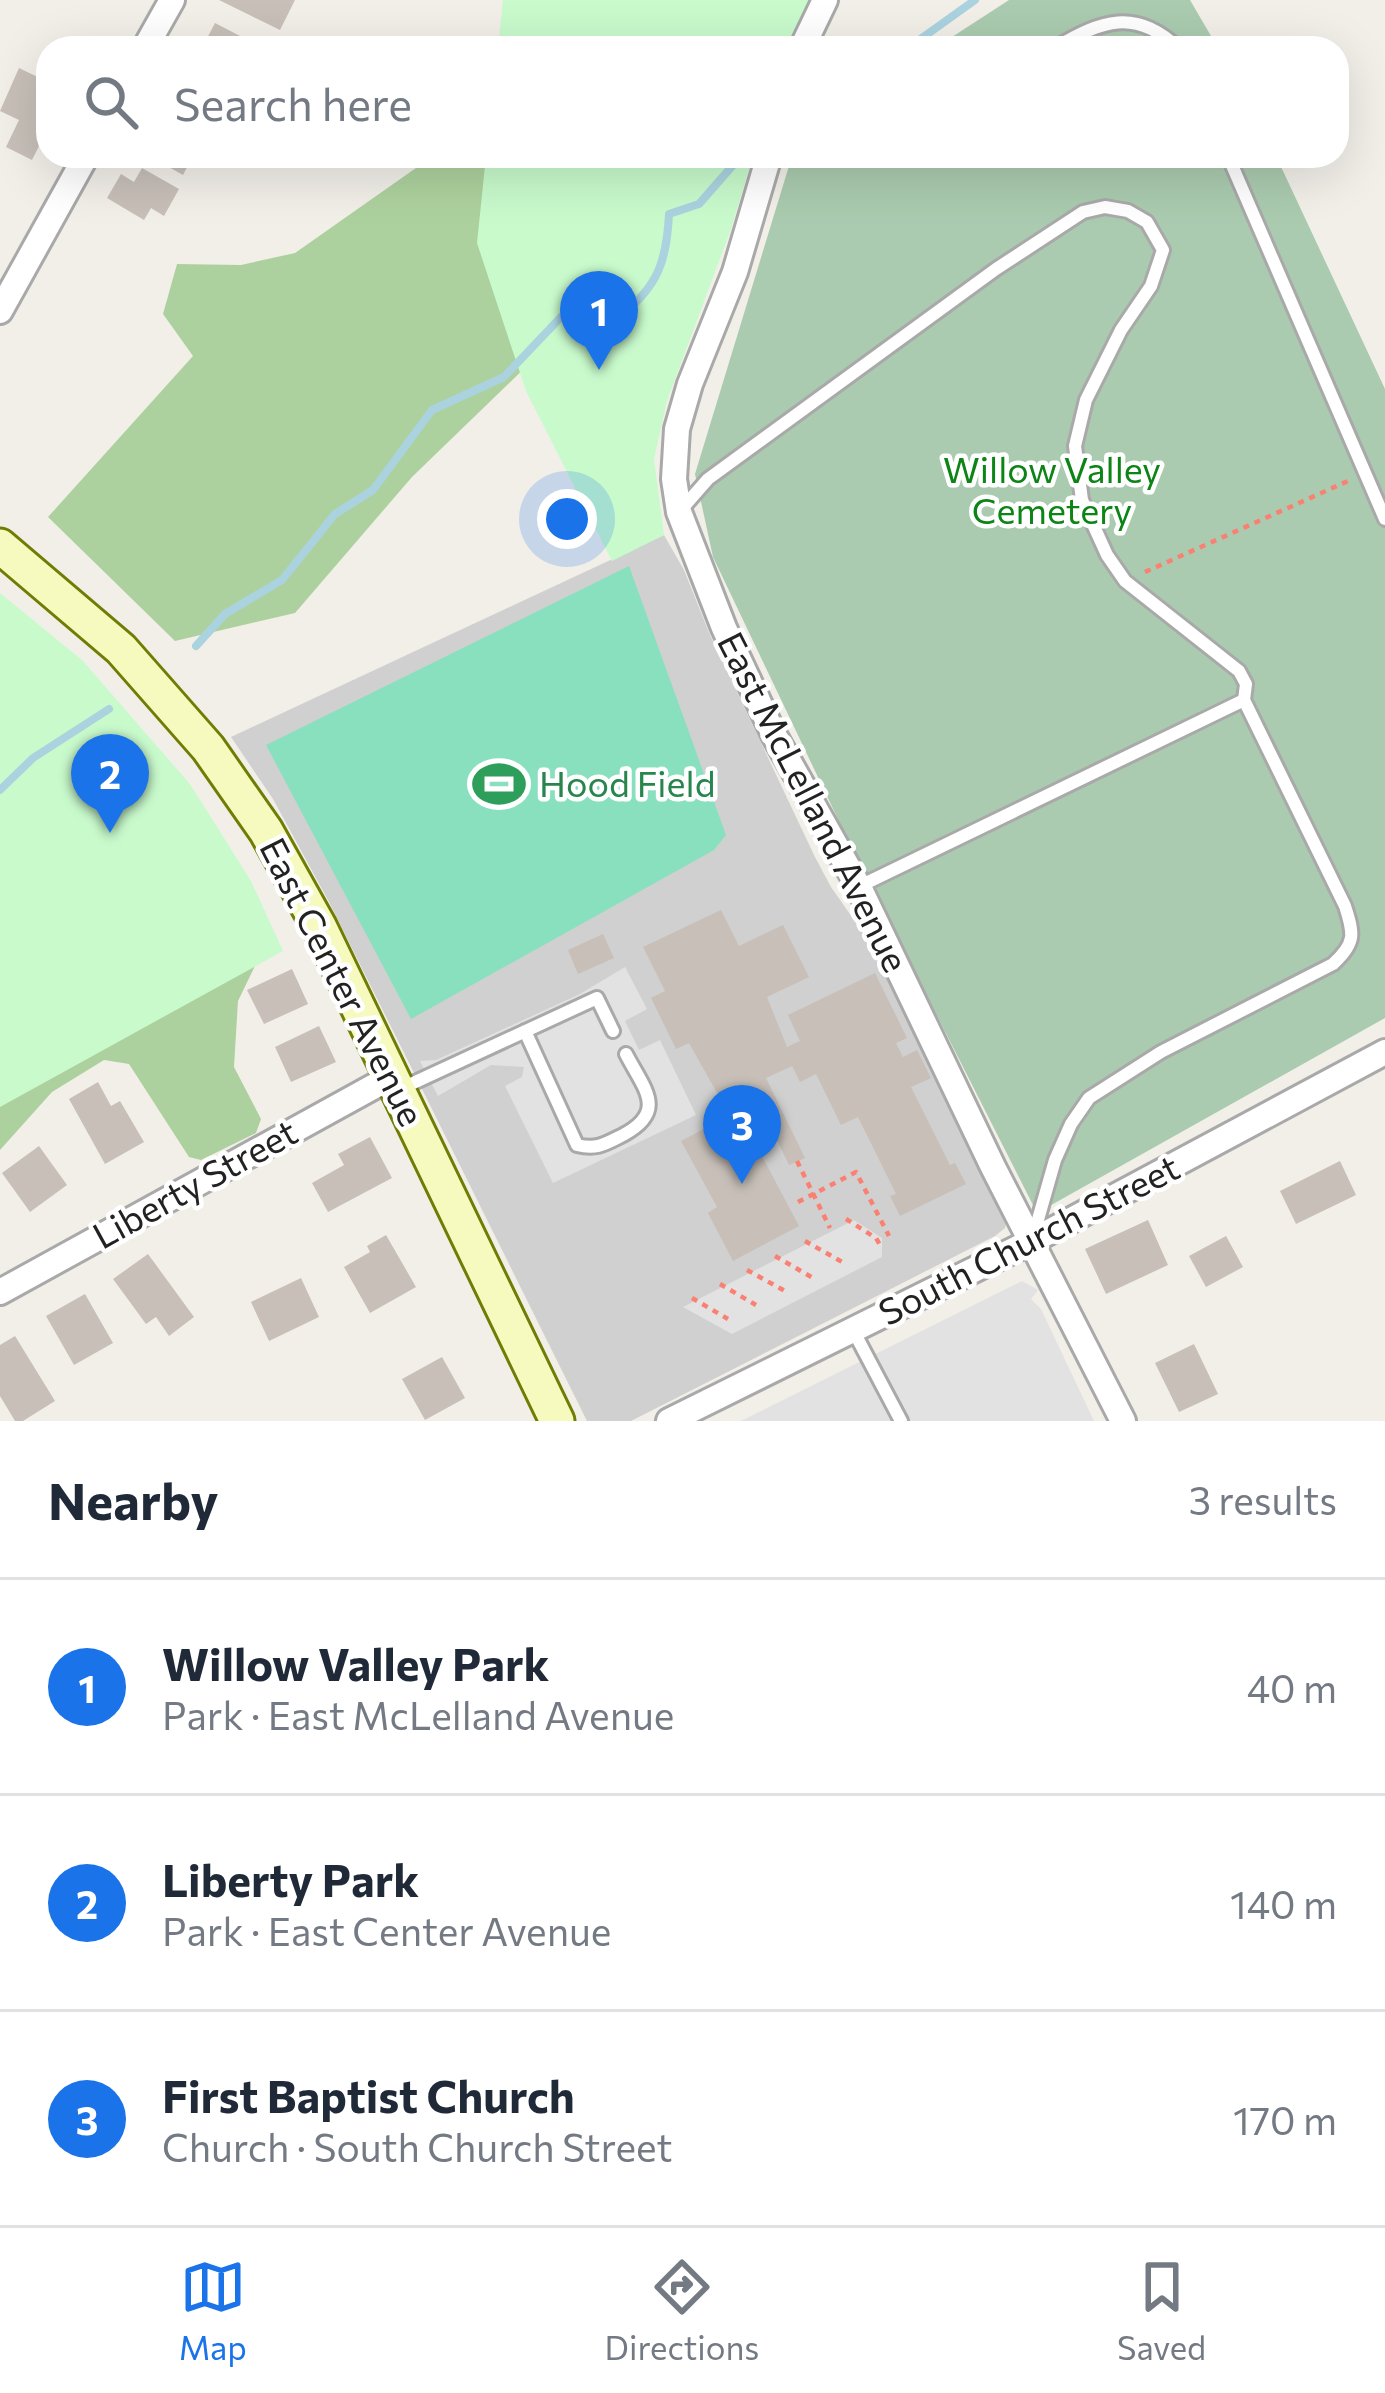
<!DOCTYPE html>
<meta charset="utf-8">
<style>
:root{--surface:#fff;--page:#f2f2f3;--text:#1f2937;--muted:#747a83;--line:#e0e1e3;--accent:#1a73e8}
body{margin:0;font-family:Commissioner,sans-serif;background:var(--page);color:var(--text)}
.you{position:absolute;left:567px;top:519px;width:42px;height:42px;margin:-30px;border:9px solid #fff;border-radius:50%;background:#1a73e8;box-shadow:0 0 0 18px #1a73e833}
.badge{display:grid;place-items:center;width:78px;height:78px;border-radius:50%;background:var(--accent);color:#fff;font-size:39px;font-weight:700}
.pin{position:absolute;translate:-50% -99px;filter:drop-shadow(0 3px 6px #0008)}
.pin::after{content:'';position:absolute;top:63px;width:42px;height:36px;background:inherit;clip-path:polygon(0 0,100% 0,50% 100%)}
.list{margin:0;padding:0;list-style:none}
h2{display:flex;justify-content:space-between;align-items:center;height:156px;margin:0;padding:0 48px;font-size:51px}
h2 small{font-size:39px;font-weight:400;color:var(--muted)}
.list li{display:grid;grid-template-columns:78px 1fr auto;gap:36px;align-items:center;box-sizing:border-box;height:216px;padding:0 48px;border-top:3px solid var(--line)}
.list b{display:block;font-size:45px;white-space:nowrap}
.list p{margin:0;font-size:39px;white-space:nowrap;color:var(--muted)}
.list em{font-size:39px;font-style:normal;color:var(--muted)}
.icon{flex:none;width:66px;height:66px;fill:none;stroke:currentColor;stroke-width:2;stroke-linecap:round;stroke-linejoin:round}
.map{position:relative;flex:none;width:1385px;height:1421px;overflow:hidden}
.search{position:absolute;background:var(--surface);box-shadow:0 12px 48px #0002;left:36px;right:36px;top:36px;height:132px;display:flex;align-items:center;gap:30px;box-sizing:border-box;padding:0 42px;border-radius:36px;color:var(--muted);font-size:45px}
.sheet{height:804px;background:var(--surface)}
nav{display:flex;justify-content:space-around;align-items:center;box-sizing:border-box;height:168px;border-top:3px solid var(--line);background:var(--surface);font-size:33px;color:var(--muted)}
nav a{display:grid;justify-items:center;gap:6px}
nav .on{color:var(--accent)}
.map>svg:first-child{display:block}
.religious{fill:#d0d0d0}
.forest{fill:#add19e}
.cemetery{fill:#aacbaf}
.park{fill:#c8facc}
.pitch{fill:#88e0be}
.parking{fill:#e2e2e2}
.lines{fill:none;stroke-linecap:round;stroke-linejoin:round}
.stream{stroke:#aad3df;stroke-width:8}
.building{fill:#c7bfb8}
.lane-casing{stroke:#a9a9a9;stroke-width:18}
.street-casing{stroke:#a9a9a9;stroke-width:30}
.secondary-casing{stroke:#707d05;stroke-width:39}
.path{stroke:#fa8072;stroke-width:4.5;stroke-dasharray:6 6;stroke-linecap:butt}
.lane{stroke:#fff;stroke-width:12}
.street{stroke:#fff;stroke-width:24}
.secondary{stroke:#f7fabf;stroke-width:33}
.labels{text-anchor:middle;stroke-width:9;stroke-linejoin:round;paint-order:stroke}
.park-label{font-size:36px;fill:#0c8416;stroke:#fff}
.leisure-label{font-size:36px;fill:#27864d;stroke:#fff;text-anchor:start}
.street-label{font-size:36px;fill:#222;stroke:#fff}
</style>
<div class="map">
<svg width="1385" height="1421" viewBox="0 0 1385 1421">
<rect width="100%" height="100%" fill="#f2efe9"/>
<path class="religious" d="M664,535L684,570L710,635L815,857L831,887L882,960L1007,1219L1005,1228L995,1236L631,1421H587L329,902L273,799L231,737Z"/>
<path class="forest" d="M433,156H647L625,271L412,477L295,613L175,641L48,517L193,356L163,314L177,264L241,265L295,253Z
M0,902L265,945L238,1001L234,1067L261,1119L256,1133L201,1160L189,1157L129,1064L104,1060L52,1092L0,1150Z"/>
<path class="cemetery" d="M1009,0H1190L1218,48H935Z
M792,156H1276L1385,389V1018L1037,1213L847,838L713,557L695,474Z"/>
<path class="park" d="M503,0H809L785,48H498Z
M486,156H753L731,229L667,401L654,459L664,535L612,561L526,391L477,243Z
M0,593L82,660L190,784L251,881L283,951L0,1107Z"/>
<path class="pitch" d="M629,566L726,835L714,850L411,1019L266,745Z"/>
<path class="parking" d="M625,967L647,1009L625,1021L639,1050L660,1040L696,1115L553,1183L505,1086L522,1077L524,1067L491,1065L438,1096L420,1061L436,1060L580,994Z
M854,1220L882,1238V1257L732,1334L683,1307Z
M1022,1281L1038,1290L1031,1299L1041,1309L1094,1421H741Z"/>
<g class="lines">
<path class="stream" d="M908,48L975,0
M196,646L225,614L282,580L335,514L373,490L432,410L504,377L562,316L584,311L612,324C655,288 666,270 669,214L699,204L734,164
M0,790L33,758L109,709"/>
</g>
<path class="building" d="M219,0H295L280,30Z
M215,23L263,48H202Z
M19,68L48,82V128L32,160L6,147L19,120L0,111Z
M149,156H193L183,175Z
M142,168L179,189L164,216L151,208L144,220L107,198L121,174L134,182Z
M721,910L739,946L783,925L809,977L767,997L787,1047L800,1041L788,1015L875,973L907,1038L896,1043L903,1057L917,1050L931,1078L911,1087L950,1165L955,1163L966,1184L900,1216L890,1196L896,1194L858,1117L841,1125L816,1074L800,1082L792,1066L766,1078L805,1158L789,1165L750,1085L721,1100L689,1043L676,1049L651,998L665,991L643,947Z
M603,934L614,958L578,974L568,950Z
M292,969L308,1004L264,1024L247,990Z
M319,1026L336,1062L291,1082L275,1047Z
M98,1082L111,1106L120,1101L144,1142L105,1164L69,1099Z
M738,1111L799,1226L733,1261L708,1213L717,1207L681,1141Z
M370,1137L392,1178L328,1212L312,1183L344,1165L338,1154Z
M39,1146L67,1185L30,1212L2,1173Z
M1340,1161L1356,1195L1296,1224L1280,1191Z
M1148,1220L1168,1265L1106,1294L1085,1249Z
M386,1235L416,1287L370,1313L344,1267L370,1252L367,1246Z
M1226,1236L1243,1267L1206,1287L1189,1256Z
M148,1254L194,1317L169,1336L156,1317L146,1324L113,1279Z
M301,1278L319,1317L269,1341L251,1302Z
M85,1294L113,1343L74,1365L46,1316Z
M15,1336L55,1401L23,1421H15L0,1396V1345Z
M1194,1344L1218,1394L1179,1412L1155,1363Z
M442,1357L465,1398L425,1420L402,1379Z"/>
<g class="lines">
<g class="lane-casing">
<path id="lane" d="M1055,48C1101,20 1136,8 1178,48
M812,156H855
M1228,156L1385,519
M680,511L708,479L996,269L1083,212L1105,207L1128,211L1147,222L1163,250L1151,286L1121,330L1086,400L1075,446L1082,500L1107,555L1125,581L1239,671L1246,684L1244,700L1345,906C1354,934 1356,943 1333,964L1161,1052L1089,1098L1071,1124L1055,1160L1033,1237
M860,886L1244,700
M525,1031L577,1145C597,1150 605,1144 623,1135C668,1111 644,1089 626,1054
M398,1090L597,998L613,1031
M853,1330L901,1421"/>
</g>
<g class="street-casing">
<path id="street" d="M145,48L172,0
M802,48L825,0
M769,156L735,272L690,384L677,429L674,479L679,512L724,628L774,735L859,887L993,1167L1123,1421
M0,311L86,156
M0,1292L391,1077
M669,1421L1032,1241L1385,1052"/>
</g>
<g class="secondary-casing">
<path id="secondary" d="M0,546L121,649L208,748L266,831L319,926L557,1421"/>
</g>
<path class="path" d="M1145,572L1348,481
M797,1161L830,1228
M798,1202L856,1172L889,1236
M846,1219L876,1238L880,1245
M805,1241L844,1263
M775,1256L813,1278
M747,1270L785,1291
M720,1284L756,1305
M692,1298L728,1319"/>
<use href="#lane" class="lane"/>
<use href="#street" class="street"/>
<use href="#secondary" class="secondary"/>
</g>
<defs>
<g id="stadium-bare" transform="scale(4.14)"><path d="M0-5a6.5 5 0 1 0 0 10a6.5 5 0 1 0 0-10ZM-3.5-1.8h7v3.6h-7Z" fill="#2e9e5b" stroke="#fff" stroke-width="2.5" paint-order="stroke"/></g>
</defs>
<g fill-rule="evenodd">
<use href="#stadium-bare" x="499" y="784"/>
</g>
<g class="labels">
<g class="park-label">
<text x="1052" y="483">Willow Valley<tspan x="1052" dy="41">Cemetery</tspan></text>
</g>
<g class="leisure-label">
<text x="539" y="797">Hood Field</text>
</g>
<g class="street-label">
<text transform="translate(813 802) rotate(63)" y="13">East McLelland Avenue</text>
<text transform="translate(342 982) rotate(63)" y="13">East Center Avenue</text>
<text transform="translate(195 1184) rotate(-29)" y="13">Liberty Street</text>
<text transform="translate(1029 1240) rotate(-27)" y="13">South Church Street</text>
</g>
</g>
</svg>
<div class="you"></div>
<div class="pin badge" style="left:599px;top:370px">1</div>
<div class="pin badge" style="left:110px;top:833px">2</div>
<div class="pin badge" style="left:742px;top:1184px">3</div>
<div class="search"><svg class="icon" aria-label="search" viewBox="0 0 24 24"><circle cx="10" cy="10" r="6"/><path d="M15 15l6 6"/></svg>Search here</div>
</div>
<section class="sheet">
<h2>Nearby<small>3 results</small></h2>
<ul class="list">
<li><span class="badge">1</span><div><b>Willow Valley Park</b><p>Park · East McLelland Avenue</p></div><em>40 m</em></li>
<li><span class="badge">2</span><div><b>Liberty Park</b><p>Park · East Center Avenue</p></div><em>140 m</em></li>
<li><span class="badge">3</span><div><b>First Baptist Church</b><p>Church · South Church Street</p></div><em>170 m</em></li>
</ul>
</section>
<nav>
<a class="on"><svg class="icon" aria-label="map" viewBox="0 0 24 24"><path d="M3 6l6-2 6 2 6-2v14l-6 2-6-2-6 2zM9 4v14M15 6v14"/></svg>Map</a>
<a><svg class="icon" aria-label="directions" viewBox="0 0 24 24"><path d="M12 3l9 9-9 9-9-9zM9 14v-3h6M13 9l2 2-2 2"/></svg>Directions</a>
<a><svg class="icon" aria-label="saved" viewBox="0 0 24 24"><path d="M7 4h10v16l-5-4-5 4z"/></svg>Saved</a>
</nav>
